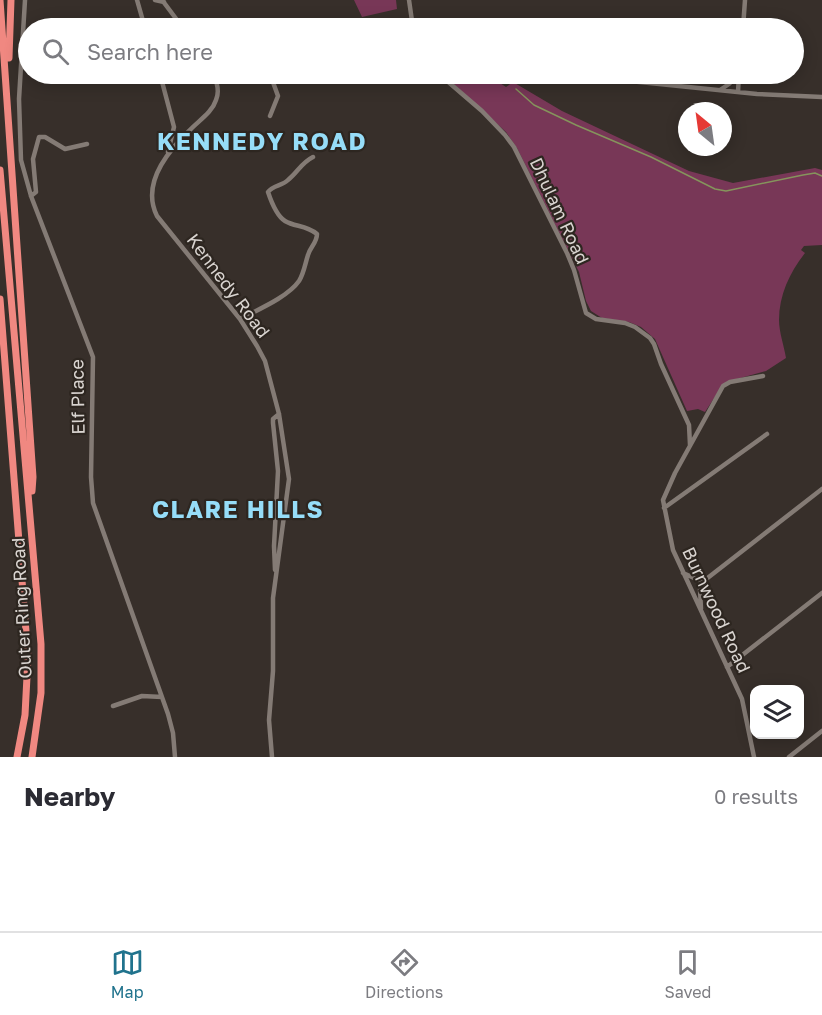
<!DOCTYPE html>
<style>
:root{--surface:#fff;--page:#f2f2f3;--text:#2b2b33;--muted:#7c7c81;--line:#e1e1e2;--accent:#20738d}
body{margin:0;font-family:"Golos Text",sans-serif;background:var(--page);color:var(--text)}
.controls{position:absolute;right:18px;bottom:18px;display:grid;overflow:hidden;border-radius:12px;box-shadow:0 3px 15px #0003}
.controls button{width:54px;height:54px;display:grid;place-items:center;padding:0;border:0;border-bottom:2px solid var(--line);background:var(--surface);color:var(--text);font:30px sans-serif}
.compass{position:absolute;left:678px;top:102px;width:54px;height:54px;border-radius:50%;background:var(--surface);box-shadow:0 3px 15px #0003;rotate:331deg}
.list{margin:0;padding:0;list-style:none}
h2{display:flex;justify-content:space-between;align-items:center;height:78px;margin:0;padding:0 24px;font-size:26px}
h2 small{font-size:20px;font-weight:400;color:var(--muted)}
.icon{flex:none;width:33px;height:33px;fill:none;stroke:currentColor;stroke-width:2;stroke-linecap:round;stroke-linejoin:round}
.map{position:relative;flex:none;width:822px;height:757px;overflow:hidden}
.search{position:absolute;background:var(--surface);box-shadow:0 3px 15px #0003;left:18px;right:18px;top:18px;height:66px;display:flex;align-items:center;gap:15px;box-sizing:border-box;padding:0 21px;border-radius:33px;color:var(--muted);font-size:22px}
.sheet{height:174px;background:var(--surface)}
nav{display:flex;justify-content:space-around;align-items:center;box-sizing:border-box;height:84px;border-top:2px solid var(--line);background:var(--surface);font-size:16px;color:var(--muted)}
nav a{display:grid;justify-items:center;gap:3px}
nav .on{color:var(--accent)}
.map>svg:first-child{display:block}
.green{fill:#783757}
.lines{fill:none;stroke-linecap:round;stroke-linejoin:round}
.stream{stroke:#85945c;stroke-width:1.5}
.minor{stroke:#847b75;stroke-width:4.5}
.highway{stroke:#f08881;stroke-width:7}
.labels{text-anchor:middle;stroke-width:4.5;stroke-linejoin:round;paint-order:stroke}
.street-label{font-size:18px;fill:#d9d4d0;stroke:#2d2620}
.district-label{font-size:24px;font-weight:bold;letter-spacing:1.5px;fill:#96ddf8;stroke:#2d2620}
</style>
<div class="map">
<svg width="822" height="757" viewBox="0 0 822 757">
<rect width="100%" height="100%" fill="#372f2a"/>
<path class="green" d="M354,0H396L397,9L362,17Z
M443,74L492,78L506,87L513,82L562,111L689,171L733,183L815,168L822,170V245L804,246L801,250L805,253C790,272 779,295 779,320C779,332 784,346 786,358L766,371L726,382L722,386L705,412L698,409L687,411L655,339L641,327L629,322L602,318L591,311L586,301L579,272L517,148L506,132Z"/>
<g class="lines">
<path class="stream" d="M516,89L534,105L576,125L651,157L715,189L726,191L803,175L815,173L822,176"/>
<path class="minor" d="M25,0L19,99L21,160L31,196L93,357L91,477L93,503L168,714L173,733L175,757
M137,0L145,28
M155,0L164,2
M162,0L183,28
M409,0L413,28
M743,28L745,0
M160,74L174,127L168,152
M213,74C217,82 220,91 216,100C212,113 198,121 189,131C167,152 141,184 157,216L240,319L257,346L265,361L279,414L289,479L273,598V671L269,720L272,757
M270,74L278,96L270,116
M439,74L482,111L505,135L514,147L567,253L574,270L586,313L596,319L625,323L635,327L650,338L654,344L661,364L689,425L690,445
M561,74L757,94L822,97
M720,90L729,84L739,74
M738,92L739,74
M31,196L36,192L33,159L39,137H45L65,149L87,144
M240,319C257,310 288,297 299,281C304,273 305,264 308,255C310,247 317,243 317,234C306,225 295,227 285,221C277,216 271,201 268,192C273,185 282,186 288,180C298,172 301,163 313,157
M664,508L767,434
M275,570L274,546L278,471L273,423V419L279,414
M683,573L703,582
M701,609L700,589L705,580L822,489
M727,667L822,593
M113,706L142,696L162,697
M754,757L742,699L673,550L663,500L675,473L723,386L730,382L763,376
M789,757L822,731"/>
<path class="highway" d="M0,0L33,477L32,491
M9,58L11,0
M0,170L41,644V693L32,757
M0,299L28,657L25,715L17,757"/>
</g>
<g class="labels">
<g class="street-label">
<text transform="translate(559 211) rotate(65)" y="6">Dhulam Road</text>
<text transform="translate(228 286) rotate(53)" y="6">Kennedy Road</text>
<text transform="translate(78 397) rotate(-91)" y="6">Elf Place</text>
<text transform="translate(22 608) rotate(-93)" y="6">Outer Ring Road</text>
<text transform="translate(716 610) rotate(65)" y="6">Burnwood Road</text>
</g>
<g class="district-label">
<text x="262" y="150">KENNEDY ROAD</text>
<text x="238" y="518">CLARE HILLS</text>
</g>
</g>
</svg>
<div class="controls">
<button><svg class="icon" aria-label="layers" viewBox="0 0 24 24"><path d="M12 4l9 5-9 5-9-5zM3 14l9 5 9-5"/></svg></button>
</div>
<svg class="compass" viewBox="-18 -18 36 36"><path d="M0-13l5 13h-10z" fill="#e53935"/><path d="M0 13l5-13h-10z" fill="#7c7c81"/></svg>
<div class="search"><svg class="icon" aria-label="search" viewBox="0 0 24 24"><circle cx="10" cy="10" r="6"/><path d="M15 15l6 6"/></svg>Search here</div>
</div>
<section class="sheet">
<h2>Nearby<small>0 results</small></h2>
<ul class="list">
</ul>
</section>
<nav>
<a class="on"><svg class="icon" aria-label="map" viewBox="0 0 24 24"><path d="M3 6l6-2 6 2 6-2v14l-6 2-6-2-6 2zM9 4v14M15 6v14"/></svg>Map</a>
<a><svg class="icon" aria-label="directions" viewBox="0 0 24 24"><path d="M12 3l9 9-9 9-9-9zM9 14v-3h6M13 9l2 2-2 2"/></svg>Directions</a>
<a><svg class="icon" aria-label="saved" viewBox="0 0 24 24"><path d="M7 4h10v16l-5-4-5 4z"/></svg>Saved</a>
</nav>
